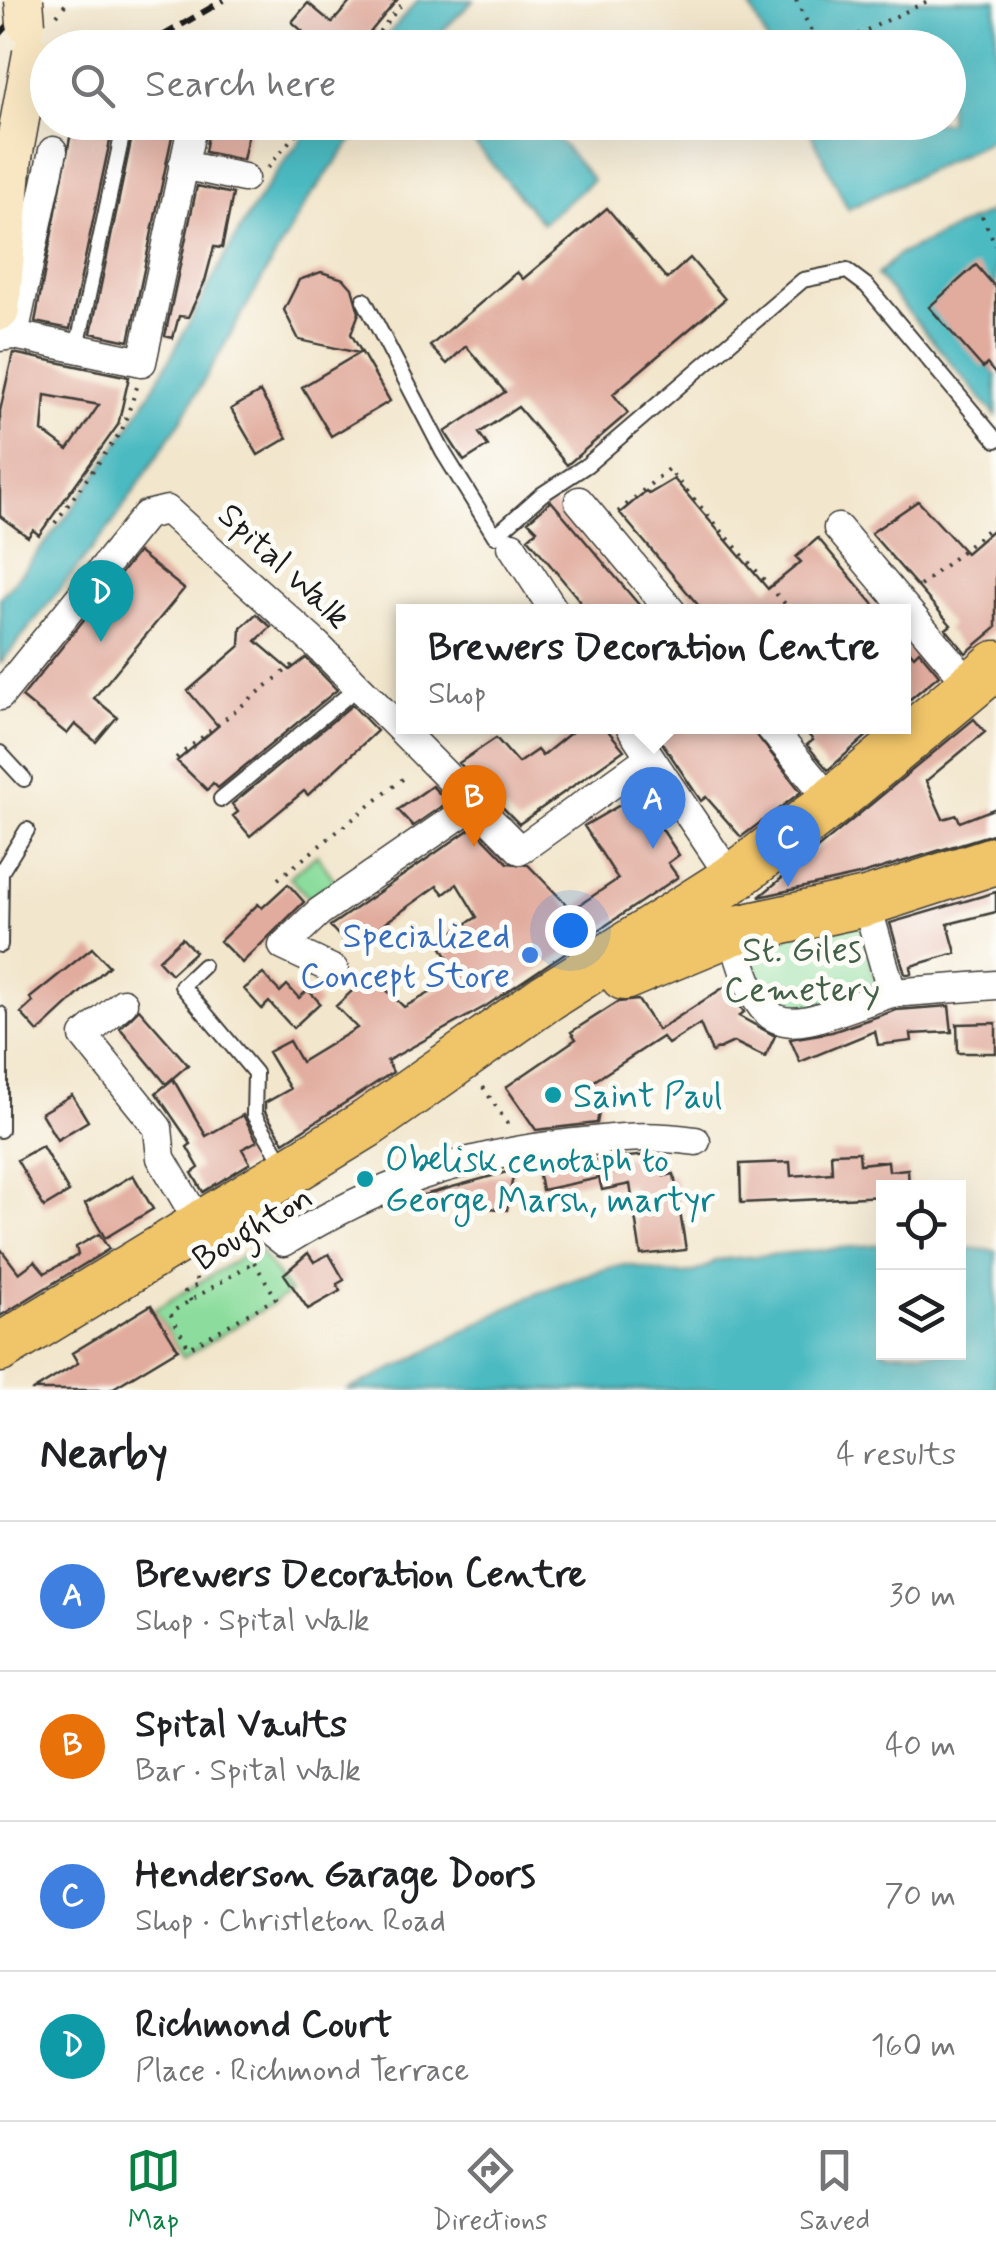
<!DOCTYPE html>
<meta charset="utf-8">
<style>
:root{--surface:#fff;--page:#f2f2f2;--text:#202124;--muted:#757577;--line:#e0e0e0;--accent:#0b8043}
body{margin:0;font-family:Mynerve,sans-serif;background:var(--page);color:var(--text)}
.controls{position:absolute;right:30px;bottom:30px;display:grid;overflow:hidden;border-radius:0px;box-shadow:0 10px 40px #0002}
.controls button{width:90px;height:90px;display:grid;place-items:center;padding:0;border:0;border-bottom:2px solid var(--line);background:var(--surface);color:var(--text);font:50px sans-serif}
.you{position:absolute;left:570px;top:930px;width:35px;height:35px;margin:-25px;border:8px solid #fff;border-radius:50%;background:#1a73e8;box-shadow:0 0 0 15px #1a73e833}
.badge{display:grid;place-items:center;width:65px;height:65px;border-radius:50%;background:var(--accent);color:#fff;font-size:32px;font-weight:700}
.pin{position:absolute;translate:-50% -82px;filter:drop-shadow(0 2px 5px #0008)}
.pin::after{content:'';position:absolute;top:52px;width:35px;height:30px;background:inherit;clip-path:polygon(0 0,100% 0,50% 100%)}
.popup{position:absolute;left:396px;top:604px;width:515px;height:130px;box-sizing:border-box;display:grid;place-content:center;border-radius:0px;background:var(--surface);filter:drop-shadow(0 2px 8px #0005);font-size:32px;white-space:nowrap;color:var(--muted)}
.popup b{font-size:38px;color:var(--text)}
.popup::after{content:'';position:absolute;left:50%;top:100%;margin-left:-20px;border:20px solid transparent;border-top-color:var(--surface)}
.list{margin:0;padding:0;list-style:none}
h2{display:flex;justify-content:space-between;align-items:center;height:130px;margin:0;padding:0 40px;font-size:42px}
h2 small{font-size:32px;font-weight:400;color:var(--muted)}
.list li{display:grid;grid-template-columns:65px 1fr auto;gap:30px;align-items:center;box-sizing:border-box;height:150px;padding:0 40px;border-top:2px solid var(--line)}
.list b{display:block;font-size:38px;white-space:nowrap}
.list p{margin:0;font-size:32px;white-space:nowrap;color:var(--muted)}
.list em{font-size:32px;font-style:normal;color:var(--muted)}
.icon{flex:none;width:55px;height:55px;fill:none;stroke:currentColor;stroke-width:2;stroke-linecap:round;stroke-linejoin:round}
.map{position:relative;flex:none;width:996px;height:1390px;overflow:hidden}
.search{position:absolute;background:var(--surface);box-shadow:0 10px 40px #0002;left:30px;right:30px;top:30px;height:110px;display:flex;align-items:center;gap:25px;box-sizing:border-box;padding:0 35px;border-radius:55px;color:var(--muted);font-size:38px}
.sheet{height:730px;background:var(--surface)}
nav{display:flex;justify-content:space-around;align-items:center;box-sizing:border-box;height:140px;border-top:2px solid var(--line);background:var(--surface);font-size:28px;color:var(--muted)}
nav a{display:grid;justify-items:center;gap:5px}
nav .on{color:var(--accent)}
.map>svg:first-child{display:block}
.green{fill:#8cdd9d;stroke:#547c5c;stroke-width:2.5}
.water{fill:#4bbac1;stroke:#346b6e;stroke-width:2.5}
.building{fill:#e1ac9e;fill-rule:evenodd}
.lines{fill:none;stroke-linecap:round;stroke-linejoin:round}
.lane-casing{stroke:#3c3a36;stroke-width:18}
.street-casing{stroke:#3c3a36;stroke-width:31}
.secondary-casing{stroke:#3c3a36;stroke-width:41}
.highway-casing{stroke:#3c3a36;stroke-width:51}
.path{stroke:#3c3a36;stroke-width:4;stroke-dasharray:2.5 8;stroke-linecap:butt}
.lane{stroke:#fff;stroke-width:14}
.street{stroke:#fff;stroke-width:28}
.secondary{stroke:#f9e7c3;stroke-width:38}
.highway{stroke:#f0c469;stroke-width:48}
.rail{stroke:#1c1c1c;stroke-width:6;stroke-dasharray:15 8;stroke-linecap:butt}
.secondary-bridge-casing{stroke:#3c3a36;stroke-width:41;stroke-linecap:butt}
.secondary-bridge{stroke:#f9e7c3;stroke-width:38}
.shop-dot{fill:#3f7fe0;stroke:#fdfcf7;stroke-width:4}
.culture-dot{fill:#0f9aa8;stroke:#fdfcf7;stroke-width:4}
.labels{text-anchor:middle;stroke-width:10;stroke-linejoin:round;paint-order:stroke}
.street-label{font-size:35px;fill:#1c1c1c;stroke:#fdfcf7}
.shop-label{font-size:35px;fill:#366cbe;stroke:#fdfcf7;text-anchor:end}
.park-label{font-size:35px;fill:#436049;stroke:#fdfcf7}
.culture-label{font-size:35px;fill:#0d838f;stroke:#fdfcf7;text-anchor:start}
</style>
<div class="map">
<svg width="996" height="1390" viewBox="0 0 996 1390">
<rect width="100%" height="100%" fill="#fdfcf7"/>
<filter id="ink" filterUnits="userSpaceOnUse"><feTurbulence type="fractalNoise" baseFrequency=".01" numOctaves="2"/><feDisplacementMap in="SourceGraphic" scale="20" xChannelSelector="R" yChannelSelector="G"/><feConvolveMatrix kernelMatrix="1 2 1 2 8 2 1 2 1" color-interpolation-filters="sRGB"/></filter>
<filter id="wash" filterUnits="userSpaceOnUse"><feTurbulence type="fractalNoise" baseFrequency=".0048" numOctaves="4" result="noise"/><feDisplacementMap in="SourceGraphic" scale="40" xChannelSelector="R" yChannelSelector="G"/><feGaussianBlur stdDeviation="2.25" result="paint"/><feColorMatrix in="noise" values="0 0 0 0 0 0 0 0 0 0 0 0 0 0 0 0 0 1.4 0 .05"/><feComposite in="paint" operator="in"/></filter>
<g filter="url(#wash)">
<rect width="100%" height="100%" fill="#f2e6cc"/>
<path class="green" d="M317,855L336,882L310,899L289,877Z
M861,914L877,992L799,1017L758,994L749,933Z
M257,1247L290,1293L183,1358L154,1310Z"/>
<path class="water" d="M418,0H474L426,47H377Z
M747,0H996V138L848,209L806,123L948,122V48L770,47Z
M315,123H365L307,201L183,417L113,523L0,664V598C64,524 120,448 168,362C217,274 248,201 315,123Z
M457,123H544L593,180L542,223Z
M996,209V288L987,364L996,375V416L877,275L898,255Z
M883,1244L884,1352H958L959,1247L996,1251V1390H346C432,1357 509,1295 599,1271C608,1269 619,1264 628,1265C660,1270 688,1285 716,1260Z"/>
<g id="blocks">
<path class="building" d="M352,0H397L357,48H321L292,22L308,3L332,23Z
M73,122H114L70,329L35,322Z
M135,122H175L129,341L91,333Z
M210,122H251L243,160L205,152Z
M197,186L233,194L222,248L214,247L205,281L188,317L179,316L173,338L165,336Z
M607,208L667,279L690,258L725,299L613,394L628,413L567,465L518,407L479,433L488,446L464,461L445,432L505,392L466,346L447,364L430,346L517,272L523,279Z
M976,265L996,288V375L987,364L983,368L929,307Z
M321,272L344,279L352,288L359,313L351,334L390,401L331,436L302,387L359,353L299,340L284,310L299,280Z
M13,353L129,377L118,425L39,535L33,530L28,537L0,516V411ZM45,395L99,405L68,450L42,431Z
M260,392L287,438L258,455L231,409Z
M674,479L768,589L801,562L796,557L818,538L880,612H704L620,513L646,491L649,494Z
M551,501L570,523L645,612H572L580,601L528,538L537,530L528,521Z
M918,501L966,553L996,527V628L966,653L946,629L951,625L871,533Z
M138,552L184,589L94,698L117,717L96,742L75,724L67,734L22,697Z
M256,614L271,627L256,641L290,670L306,658L337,690L218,788L213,783L207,790L177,761L218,726L188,691L240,646L241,628Z
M903,643L914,656L919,651L939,675L903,705Z
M352,705L377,731L308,795L304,791L250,836L233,816L238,812L232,804Z
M974,719L985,732L926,781L943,819L957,815L960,822L996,808V833L859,875L759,897Z
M579,726H604L624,750L519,824L459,763L496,738L518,763L537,750L542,756Z
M651,726H750L801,792L741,837L706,797L701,801Z
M801,726H878L828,770L807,745L813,740Z
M432,786L448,802L413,826L398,810Z
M639,794L679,855L668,863L678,877L486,1006L387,1061L393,1072L284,1142L265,1112V1103L290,1089L268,1052L289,1041L301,1062L357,1028L336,1006L370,974L404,1007L459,977L438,941L477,917L457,884L444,894L437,886L350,948L330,926L473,827L508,863L528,865L572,910L618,879L584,826Z
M288,884L304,902L242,963L220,941L258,904L262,908Z
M996,892V912L948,924L956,953L911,966V974H905L890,923Z
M182,938L195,952L171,974L158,960Z
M92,948L109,966L38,1032L21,1013L33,1002L30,998Z
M263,974L280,992L287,985L299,998L308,990L320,1003L293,1028L269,1002L262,1009L244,989Z
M726,986L744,1012L739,1016L775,1036L765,1057L734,1042L712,1052L700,1024L668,1044L662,1037L588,1085L601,1102L597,1123L536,1130L506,1087L576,1039L571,1032L618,1002L638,1000L658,1030Z
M949,1006L952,1032L911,1034L912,1041L878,1045L875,1031L800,1062L790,1039L832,1032L896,1010Z
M139,1009L188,1065L166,1084L120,1028Z
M996,1023V1053H958L957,1024Z
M173,1079L206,1136L243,1115L257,1141L242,1149L250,1163L203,1192L192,1173L199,1168L187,1147L191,1144L156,1093Z
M72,1095L88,1121L57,1140L41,1113Z
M42,1146L69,1192L44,1207L17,1160Z
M859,1152L860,1164L888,1161L889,1171L908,1169L909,1188H884V1196L741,1203L740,1164L790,1162L791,1176L832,1173L831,1153Z
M648,1155H661L664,1176L674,1174L686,1250L641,1255L630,1184L602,1190L599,1178L542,1190L537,1166Z
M514,1170L507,1210L470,1206L464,1197L421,1212L419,1206L408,1210L405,1200Z
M133,1175L153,1209L105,1238L85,1204Z
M99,1234L109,1249L0,1316V1248L19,1273L35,1261L45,1273L78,1255L76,1247Z
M308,1253L314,1262L329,1254L344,1280L337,1284L340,1291L308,1309L284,1274Z
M151,1305L178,1349L110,1390H34L78,1363L72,1353Z"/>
</g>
</g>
<g filter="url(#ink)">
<use href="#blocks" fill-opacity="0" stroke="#3c3a36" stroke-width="2.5"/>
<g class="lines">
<g class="lane-casing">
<path id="lane" d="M364,300L443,452L495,536L541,495L587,465L803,280L847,271L867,286L996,440
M77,348L125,122
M0,753L24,779
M221,799L358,687
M0,945L1,872L27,830
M203,966L182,986L255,1073L254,1115L284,1164
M0,1014V1130"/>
</g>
<g class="street-casing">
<path id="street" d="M183,165L244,178
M14,335L142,362L193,122
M0,337L14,335L53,151
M579,501L672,612
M838,528L971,686
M512,546L555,612
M0,696L146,515L167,510L317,645L520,850L650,757L732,879
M630,726L650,757
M769,726L832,802
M732,931C764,1056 788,1026 892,993L866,902
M334,970L283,946L319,912L475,804
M892,993L996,985
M123,1003L84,1036L158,1128L161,1158L202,1228
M260,1223L284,1242C378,1185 457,1156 566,1144C617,1138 644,1134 696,1141"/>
</g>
<g class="secondary-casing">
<path id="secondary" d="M0,311L13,157"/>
</g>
<g class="highway-casing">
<path id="highway" d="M624,976L732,931L866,902L996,860
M0,1348L368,1123L547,997L732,879L832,802L996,665"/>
</g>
<path class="path" d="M796,0L820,48
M57,15L69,0
M366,48L405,0
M829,48L930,0
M268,168L305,122
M982,216L996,246
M618,512L668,469L792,612
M55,523L122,430L137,387
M920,586L996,523
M176,758L298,661
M278,879L409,774
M483,1087L511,1129
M254,1262L276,1298L189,1348L170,1313Z
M191,1301L185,1292L199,1284L192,1272"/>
<use href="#lane" class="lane"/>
<use href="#street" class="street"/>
<use href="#secondary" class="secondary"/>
<use href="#highway" class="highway"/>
<path class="rail" d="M0,34L31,0
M142,48L224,0
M0,130L48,102"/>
<g class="secondary-bridge-casing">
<path id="secondary-bridge" d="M24,0L26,24
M13,157L32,53"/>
</g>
<use href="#secondary-bridge" class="secondary-bridge"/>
</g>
</g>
<circle class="shop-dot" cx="530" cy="955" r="10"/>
<g class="culture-dot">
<circle cx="553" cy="1095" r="10"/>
<circle cx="365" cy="1179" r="10"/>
</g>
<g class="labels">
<g class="street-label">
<text transform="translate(285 565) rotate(43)" y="12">Spital Walk</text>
<text transform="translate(252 1227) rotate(-31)" y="12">Boughton</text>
</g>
<g class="shop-label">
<text x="510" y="947">Specialized<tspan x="510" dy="40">Concept Store</tspan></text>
</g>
<g class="park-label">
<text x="802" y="961">St. Giles<tspan x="802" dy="40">Cemetery</tspan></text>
</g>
<g class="culture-label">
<text x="573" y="1107">Saint Paul</text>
<text x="385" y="1171">Obelisk cenotaph to<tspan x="385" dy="40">George Marsh, martyr</tspan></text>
</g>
</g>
</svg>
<div class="controls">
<button><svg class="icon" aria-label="locate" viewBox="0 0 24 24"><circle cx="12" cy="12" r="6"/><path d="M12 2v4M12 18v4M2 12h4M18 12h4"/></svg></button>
<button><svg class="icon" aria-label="layers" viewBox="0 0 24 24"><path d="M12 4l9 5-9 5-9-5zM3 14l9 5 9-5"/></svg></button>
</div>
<div class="you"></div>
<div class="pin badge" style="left:653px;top:849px;background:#3f7fe0">A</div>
<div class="popup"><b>Brewers Decoration Centre</b>Shop</div>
<div class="pin badge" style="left:474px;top:847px;background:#e8710a">B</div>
<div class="pin badge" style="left:788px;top:887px;background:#3f7fe0">C</div>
<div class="pin badge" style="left:101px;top:642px;background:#0f9aa8">D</div>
<div class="search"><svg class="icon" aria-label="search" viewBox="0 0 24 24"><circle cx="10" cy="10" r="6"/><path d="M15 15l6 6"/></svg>Search here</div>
</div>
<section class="sheet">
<h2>Nearby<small>4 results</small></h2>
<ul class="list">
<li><span class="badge" style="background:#3f7fe0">A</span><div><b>Brewers Decoration Centre</b><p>Shop · Spital Walk</p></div><em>30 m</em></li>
<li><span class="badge" style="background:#e8710a">B</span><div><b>Spital Vaults</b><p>Bar · Spital Walk</p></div><em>40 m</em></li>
<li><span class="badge" style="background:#3f7fe0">C</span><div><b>Henderson Garage Doors</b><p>Shop · Christleton Road</p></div><em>70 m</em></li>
<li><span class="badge" style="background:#0f9aa8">D</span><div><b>Richmond Court</b><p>Place · Richmond Terrace</p></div><em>160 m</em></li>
</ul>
</section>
<nav>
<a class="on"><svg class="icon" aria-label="map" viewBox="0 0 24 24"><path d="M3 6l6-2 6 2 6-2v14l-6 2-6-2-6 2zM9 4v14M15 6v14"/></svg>Map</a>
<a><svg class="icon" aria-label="directions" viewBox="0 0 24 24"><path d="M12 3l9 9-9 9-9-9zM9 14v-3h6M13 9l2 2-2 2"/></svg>Directions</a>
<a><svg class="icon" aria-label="saved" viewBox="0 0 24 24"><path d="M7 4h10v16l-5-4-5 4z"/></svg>Saved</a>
</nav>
